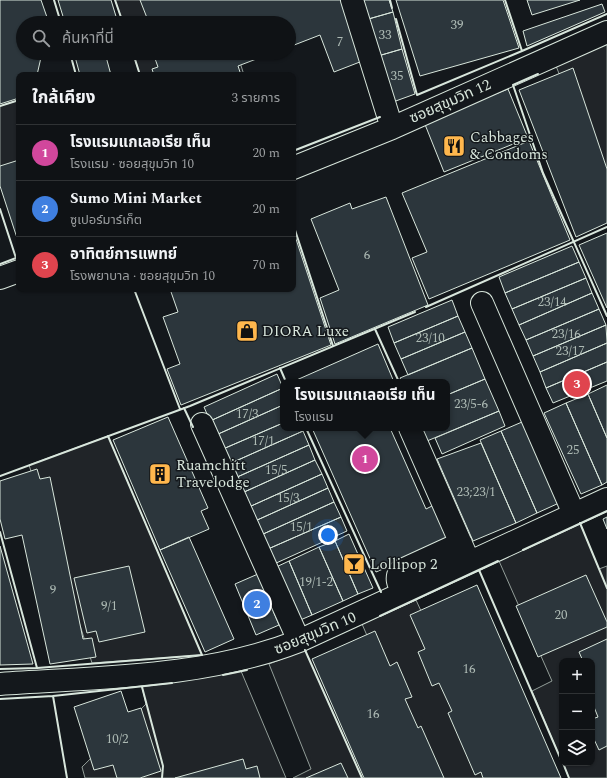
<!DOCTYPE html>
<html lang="th">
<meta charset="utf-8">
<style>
:root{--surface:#0f1215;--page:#1d2022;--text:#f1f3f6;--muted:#9b9ea0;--line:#2f3234;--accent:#b45309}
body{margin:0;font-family:Spectral,"Noto Sans Thai",serif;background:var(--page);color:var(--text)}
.controls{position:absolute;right:12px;bottom:12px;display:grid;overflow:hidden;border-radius:8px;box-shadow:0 1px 3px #0004}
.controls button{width:36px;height:36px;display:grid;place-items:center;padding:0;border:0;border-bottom:1px solid var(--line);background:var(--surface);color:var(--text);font:20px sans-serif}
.you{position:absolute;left:328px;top:535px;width:14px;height:14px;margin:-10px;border:3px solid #fff;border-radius:50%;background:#1a73e8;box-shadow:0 0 0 6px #1a73e833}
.badge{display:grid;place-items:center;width:26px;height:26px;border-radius:50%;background:var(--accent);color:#fff;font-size:13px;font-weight:700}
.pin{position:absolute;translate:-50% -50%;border:2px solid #fff;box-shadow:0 1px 4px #0006}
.popup{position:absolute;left:280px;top:379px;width:170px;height:52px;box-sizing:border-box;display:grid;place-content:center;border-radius:8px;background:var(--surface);filter:drop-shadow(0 1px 3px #0005);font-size:13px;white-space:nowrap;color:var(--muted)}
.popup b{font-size:15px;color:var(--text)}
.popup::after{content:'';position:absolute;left:50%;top:100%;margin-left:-8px;border:8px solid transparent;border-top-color:var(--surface)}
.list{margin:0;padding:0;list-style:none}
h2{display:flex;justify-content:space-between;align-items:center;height:52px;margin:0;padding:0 16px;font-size:17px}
h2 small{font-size:13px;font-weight:400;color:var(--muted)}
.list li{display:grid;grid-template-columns:26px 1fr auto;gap:12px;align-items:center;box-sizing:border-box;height:56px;padding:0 16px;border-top:1px solid var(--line)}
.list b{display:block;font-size:15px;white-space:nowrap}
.list p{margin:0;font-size:13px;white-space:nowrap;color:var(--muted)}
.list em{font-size:13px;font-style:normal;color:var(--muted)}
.icon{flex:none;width:22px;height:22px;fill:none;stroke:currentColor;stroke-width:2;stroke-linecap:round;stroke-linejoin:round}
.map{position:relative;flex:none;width:607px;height:778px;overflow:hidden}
.search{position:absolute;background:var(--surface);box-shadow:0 1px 3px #0004;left:16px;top:16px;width:280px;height:44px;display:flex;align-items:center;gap:10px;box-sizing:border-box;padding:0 14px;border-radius:22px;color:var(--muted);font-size:15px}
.panel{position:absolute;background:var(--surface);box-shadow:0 1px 3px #0004;left:16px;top:72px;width:280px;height:220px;border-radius:8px}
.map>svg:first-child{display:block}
.green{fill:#202428;stroke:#939e99}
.building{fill:#2c363c;stroke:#d8e6dc}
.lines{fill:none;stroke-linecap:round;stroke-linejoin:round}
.minor-casing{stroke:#d8e6dc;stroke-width:24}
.minor{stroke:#14181c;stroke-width:22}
.wall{stroke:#d8e6dc;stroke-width:2}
.labels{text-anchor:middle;stroke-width:3;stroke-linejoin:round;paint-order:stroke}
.number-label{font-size:13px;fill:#adbab4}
.street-label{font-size:15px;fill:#d8e6dc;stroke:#14181c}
.poi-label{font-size:15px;fill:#d8e6dc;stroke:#14181c;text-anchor:start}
</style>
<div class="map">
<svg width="607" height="778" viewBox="0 0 607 778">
<rect width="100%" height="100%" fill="#14181c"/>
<path class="green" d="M115,0H274L257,23H123Z
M607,43V181L603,183L556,66Z
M133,53H237L244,75H140Z
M19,100V165L0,172V106Z
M108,436L202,655L92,663L29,465Z
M580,523L599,569L607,566V778H569L563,763H592V661H562V762L532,691L552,681L499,561Z
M416,600L498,778H429L362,624Z
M305,650L362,778H293L311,769L269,664Z
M241,671L286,778H85L82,767L146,704L142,687Z"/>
<path class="building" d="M0,0H41L49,23H23V53H42L37,75H19V98L0,104Z
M58,0H111L118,23H65Z
M140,0H342L365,60L334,72L320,35L289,47V23H149Z
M359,0H389L393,12L365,20Z
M396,0H503L519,48L420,76Z
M527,0H580L532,15Z
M602,4L605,12L527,46L523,31Z
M393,12L402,49L378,56L365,20Z
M402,49L415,94L393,102L378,56Z
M74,53H105L111,75H80Z
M153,53H272L238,66L241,75H154L152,69L158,67Z
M573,68L607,169V223L576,237L519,90Z
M508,89L528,138L444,172L424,122Z
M529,141L570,240L429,299L412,258L427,252L402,193Z
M19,160V241H18L0,186V166Z
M386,197L428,305L335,344L320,298L339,290L311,219L350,203L352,209Z
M293,230L331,345L181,405L167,369L180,364L163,317L178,312L170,289H293Z
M607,233V308L579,245Z
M572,246L579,262L505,293L499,277Z
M579,262L586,278L512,309L505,293Z
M586,278L592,293L519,325L512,309Z
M592,293L599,309L526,340L519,325Z
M452,300L458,316L394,343L388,327Z
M599,309L606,325L533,356L526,340Z
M458,316L465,332L401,359L394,343Z
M606,325L607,343L540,372L533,356Z
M465,332L472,348L408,375L401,359Z
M607,343V362L546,388L540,372Z
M378,344L394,382H292Z
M472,348L485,379L447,395V382H402L400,378Z
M607,362V381L553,403L546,388Z
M277,374L283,388L210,421L204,407Z
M485,379L499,411L427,441L421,428H447V395Z
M607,385V438L588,394Z
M283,388V405L216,435L210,421Z
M588,394L607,438V482L602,485L566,403Z
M566,403L602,485L581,494L544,413Z
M283,405V423L223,449L216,435Z
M499,411L505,426L442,454L435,438Z
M168,417L208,508L201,511L209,529L160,550L113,440Z
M522,422L559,503L537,513L501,431Z
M283,423V428H301L303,431L229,464L223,449Z
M312,428H390L426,509L440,502L455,538L376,572Z
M303,431L309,445L235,478L229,464Z
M501,431L537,513L516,523L480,440Z
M481,443L516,523L473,541L437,459Z
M309,445L315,460L242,493L235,478Z
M315,460L322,474L249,507L242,493Z
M37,469L40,479L50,477L83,639L92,638L96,657L50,664L22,535L5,539L0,519V481Z
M322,474L328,488L255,521L249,507Z
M328,488L334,502L261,535L255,521Z
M334,502L341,517L268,549L261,535Z
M341,517L347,531L274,564L268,549Z
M607,517V529L603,519Z
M349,534L373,588L358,594L335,541Z
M189,537L234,639L205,652L160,550Z
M335,541L358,594L343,601L319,547Z
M0,546L33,664L0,665Z
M319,547L343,601L312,615L289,561Z
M289,561L312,615L298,621L274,568Z
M129,566L145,632L99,642L96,631L87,633L74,578Z
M258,574L279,625L256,635L235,584Z
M586,575L607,622V627L538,657L516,606Z
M477,585L561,778H483L481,772L475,775L448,713L452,711L439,683L432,686L418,652L425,649L410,615Z
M375,631L390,666L397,662L412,697L405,699L418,728L421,726L444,778H364L312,659Z
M607,639V746L599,750L592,735V719L598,717L592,702V661H583L579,652Z
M121,691L128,712L141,708L161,771L140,778H117L113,765L94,770L74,707Z
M243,759L246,769L257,766L260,778H175Z
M341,763L348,778H306Z"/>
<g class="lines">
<g class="minor-casing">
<path id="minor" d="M352,0L392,128
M293,168L392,128L607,32
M0,278L19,271
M482,303L574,514
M202,424L299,641
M410,428L469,562
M403,593C399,585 395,579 400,571L461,543
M0,684C101,677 204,678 299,641L607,499"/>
</g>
<use href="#minor" class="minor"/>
<path class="wall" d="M54,0L61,23
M115,0L123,23
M390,0L392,8
M396,19L417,95L522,51L505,0
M522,51L607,14
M70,53L76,75
M133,53L140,75
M538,74L513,85L543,173L607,316
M0,106L19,100
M293,151L380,117
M0,209L16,258L19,257
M293,224L333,346
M0,264L16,258
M134,289L180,409
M426,307L607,227
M375,329L399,382
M280,368L286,382
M184,408L193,427
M306,428L381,592
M0,476L190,406L415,312
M580,523L607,588
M0,532L37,668
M523,550L607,511
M479,570L562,762
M380,616L498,561
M305,650L362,778
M0,669L37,668L202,655L108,436
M223,675L247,670
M142,687L163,766L162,778
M53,696L172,683
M0,699L53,696L67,778
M563,763L569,778"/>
</g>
<defs>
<g id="restaurant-square" transform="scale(1.15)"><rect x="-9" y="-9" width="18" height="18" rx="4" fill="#ffb74d" stroke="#14181c"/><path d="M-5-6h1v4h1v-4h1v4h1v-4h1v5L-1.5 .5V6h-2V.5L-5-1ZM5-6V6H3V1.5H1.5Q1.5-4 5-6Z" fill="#111"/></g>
<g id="shop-square" transform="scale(1.15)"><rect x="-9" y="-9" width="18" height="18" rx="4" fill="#ffb74d" stroke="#14181c"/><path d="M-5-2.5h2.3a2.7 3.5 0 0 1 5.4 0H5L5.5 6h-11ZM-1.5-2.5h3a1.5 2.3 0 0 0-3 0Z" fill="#111"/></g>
<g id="building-square" transform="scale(1.15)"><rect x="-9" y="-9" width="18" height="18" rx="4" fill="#ffb74d" stroke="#14181c"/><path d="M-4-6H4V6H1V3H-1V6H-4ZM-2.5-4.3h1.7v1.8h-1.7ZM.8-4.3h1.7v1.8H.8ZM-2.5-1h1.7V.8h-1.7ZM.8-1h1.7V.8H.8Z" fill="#111"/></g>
<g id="bar-square" transform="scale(1.15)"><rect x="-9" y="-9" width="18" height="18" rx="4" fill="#ffb74d" stroke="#14181c"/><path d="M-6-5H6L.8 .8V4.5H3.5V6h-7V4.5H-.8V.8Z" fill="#111"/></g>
</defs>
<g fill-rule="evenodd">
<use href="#restaurant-square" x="454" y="146"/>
<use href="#shop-square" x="247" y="331"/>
<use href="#building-square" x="160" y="474"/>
<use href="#bar-square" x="354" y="564"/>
</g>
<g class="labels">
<g class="number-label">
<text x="457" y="29">39</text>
<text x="385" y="39">33</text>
<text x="340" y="46">7</text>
<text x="397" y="80">35</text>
<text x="367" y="259">6</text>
<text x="552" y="306">23/14</text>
<text x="566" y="338">23/16</text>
<text x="430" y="342">23/10</text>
<text x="570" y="355">23/17</text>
<text x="471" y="408">23/5-6</text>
<text x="247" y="418">17/3</text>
<text x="263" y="445">17/1</text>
<text x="573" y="454">25</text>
<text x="276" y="474">15/5</text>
<text x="476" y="496">23;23/1</text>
<text x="288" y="502">15/3</text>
<text x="301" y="531">15/1</text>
<text x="316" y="586">19/1-2</text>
<text x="53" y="594">9</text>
<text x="109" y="610">9/1</text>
<text x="561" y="619">20</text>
<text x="469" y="673">16</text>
<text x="373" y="718">16</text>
<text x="117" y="743">10/2</text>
</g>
<g class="street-label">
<text transform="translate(450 101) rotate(-24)" y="5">ซอยสุขุมวิท 12</text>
<text transform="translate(315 633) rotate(-23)" y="5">ซอยสุขุมวิท 10</text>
</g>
<g class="poi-label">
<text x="470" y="142">Cabbages<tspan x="470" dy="17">&amp; Condoms</tspan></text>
<text x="262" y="336">DIORA Luxe</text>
<text x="176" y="470">Ruamchitt<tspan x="176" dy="17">Travelodge</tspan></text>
<text x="370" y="569">Lollipop 2</text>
</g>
</g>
</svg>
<div class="controls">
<button>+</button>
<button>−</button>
<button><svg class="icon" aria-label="layers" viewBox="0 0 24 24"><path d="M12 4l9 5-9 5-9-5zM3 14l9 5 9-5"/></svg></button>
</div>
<div class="you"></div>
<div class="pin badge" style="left:365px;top:459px;background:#d1479c">1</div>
<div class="popup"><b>โรงแรมแกเลอเรีย เท็น</b>โรงแรม</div>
<div class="pin badge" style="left:257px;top:604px;background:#3f7fe0">2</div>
<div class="pin badge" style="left:577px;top:384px;background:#e0444e">3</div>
<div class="search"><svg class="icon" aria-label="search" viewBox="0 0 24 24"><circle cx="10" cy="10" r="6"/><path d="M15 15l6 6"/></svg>ค้นหาที่นี่</div>
<section class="panel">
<h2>ใกล้เคียง<small>3 รายการ</small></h2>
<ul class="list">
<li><span class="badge" style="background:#d1479c">1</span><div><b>โรงแรมแกเลอเรีย เท็น</b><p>โรงแรม · ซอยสุขุมวิท 10</p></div><em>20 m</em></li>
<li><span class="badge" style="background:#3f7fe0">2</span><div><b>Sumo Mini Market</b><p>ซูเปอร์มาร์เก็ต</p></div><em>20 m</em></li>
<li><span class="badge" style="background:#e0444e">3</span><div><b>อาทิตย์การแพทย์</b><p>โรงพยาบาล · ซอยสุขุมวิท 10</p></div><em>70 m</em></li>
</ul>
</section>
</div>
